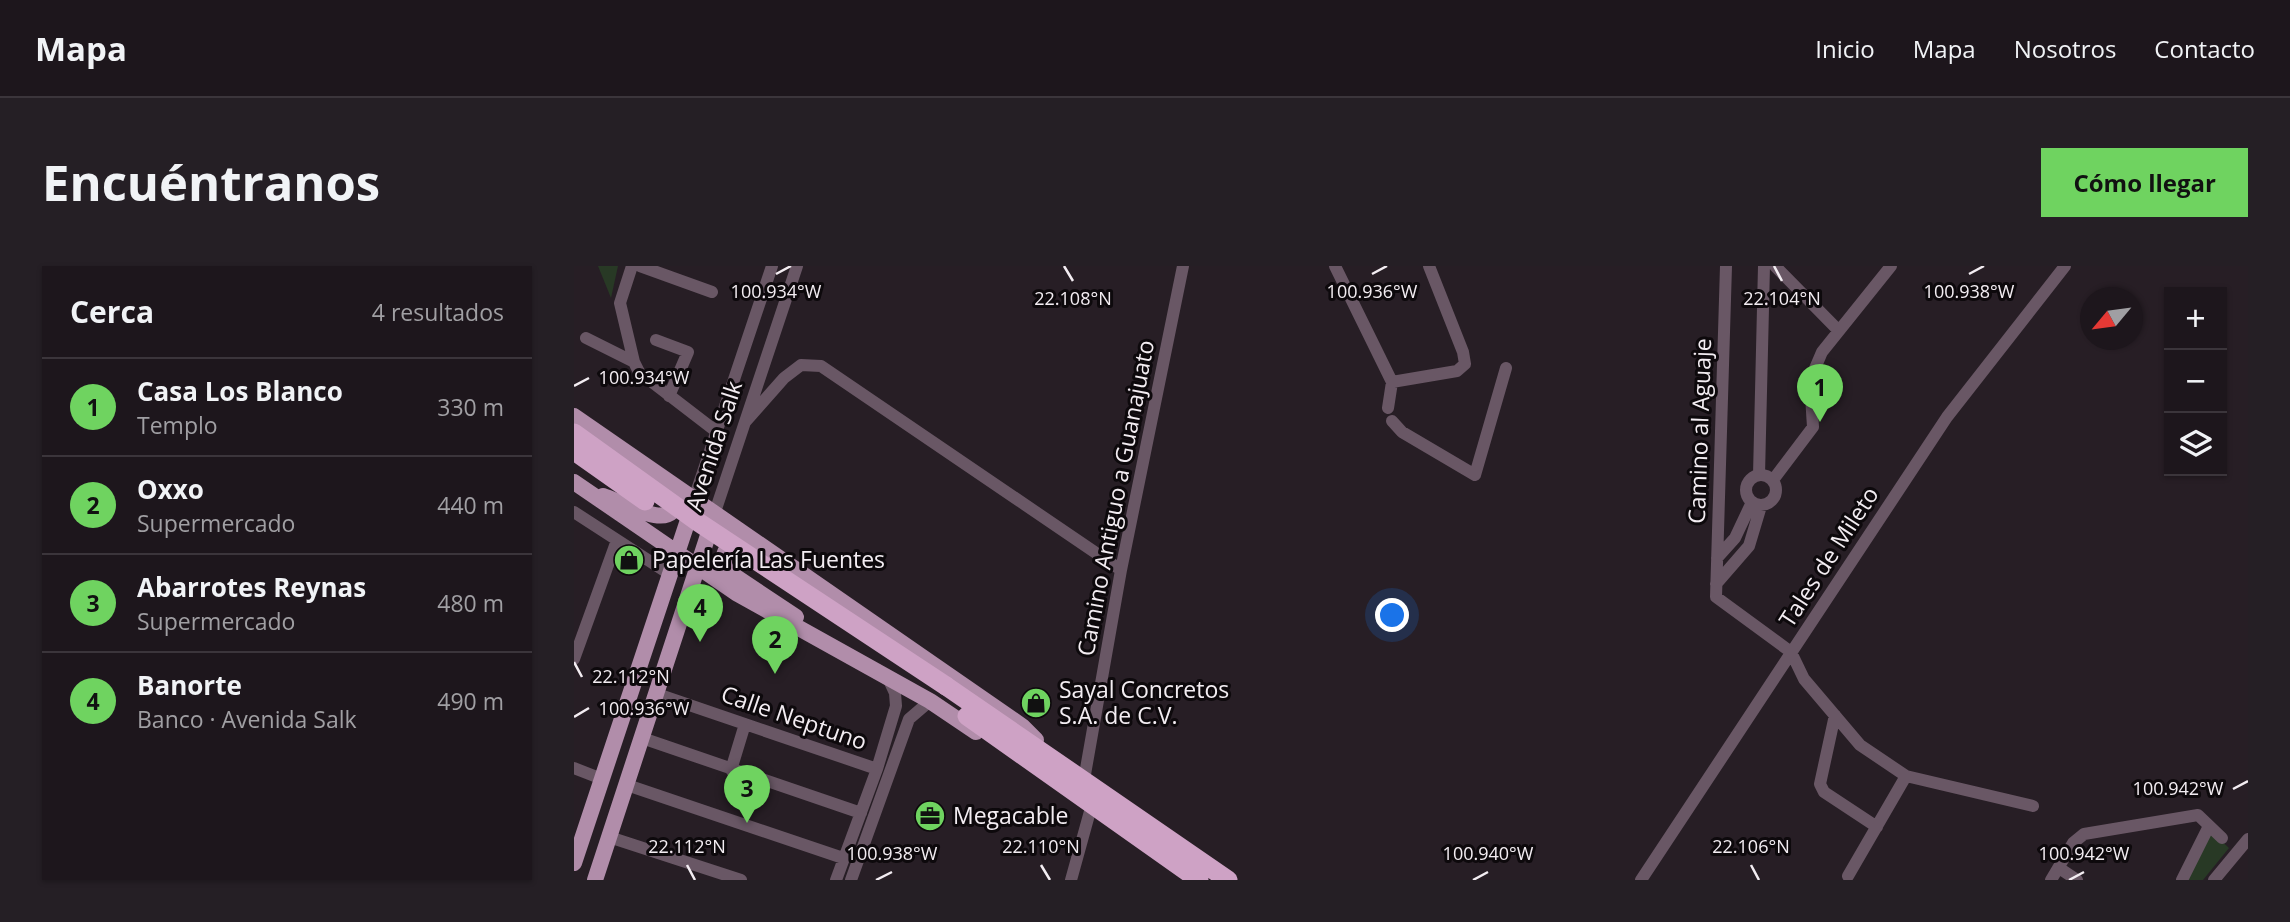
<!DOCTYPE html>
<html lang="es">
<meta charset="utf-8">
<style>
:root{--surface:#1d161c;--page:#251f25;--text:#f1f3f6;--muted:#a09fa3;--line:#3b353b;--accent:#6fd360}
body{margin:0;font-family:"Open Sans",sans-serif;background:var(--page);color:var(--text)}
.controls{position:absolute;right:21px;top:21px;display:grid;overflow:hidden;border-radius:0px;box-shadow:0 2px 5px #0004}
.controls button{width:63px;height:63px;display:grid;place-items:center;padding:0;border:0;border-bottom:2px solid var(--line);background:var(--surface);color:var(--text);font:35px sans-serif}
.compass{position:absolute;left:1506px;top:21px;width:63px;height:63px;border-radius:50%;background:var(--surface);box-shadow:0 2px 5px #0004;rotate:241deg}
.you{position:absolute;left:819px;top:350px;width:24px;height:24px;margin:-18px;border:5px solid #fff;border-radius:50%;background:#1a73e8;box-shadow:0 0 0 10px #1a73e833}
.badge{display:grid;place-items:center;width:46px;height:46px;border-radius:50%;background:var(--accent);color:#111;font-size:23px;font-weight:700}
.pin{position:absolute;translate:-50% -58px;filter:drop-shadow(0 2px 4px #0008)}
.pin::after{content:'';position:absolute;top:37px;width:24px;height:21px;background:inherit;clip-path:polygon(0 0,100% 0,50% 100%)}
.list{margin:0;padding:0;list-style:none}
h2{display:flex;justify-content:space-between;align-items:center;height:91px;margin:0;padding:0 28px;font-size:30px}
h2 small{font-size:23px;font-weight:400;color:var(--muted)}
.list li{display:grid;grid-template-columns:46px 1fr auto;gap:21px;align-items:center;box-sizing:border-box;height:98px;padding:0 28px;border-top:2px solid var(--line)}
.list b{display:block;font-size:26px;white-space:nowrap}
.list p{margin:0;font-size:23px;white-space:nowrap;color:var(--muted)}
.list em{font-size:23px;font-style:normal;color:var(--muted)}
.icon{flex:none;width:38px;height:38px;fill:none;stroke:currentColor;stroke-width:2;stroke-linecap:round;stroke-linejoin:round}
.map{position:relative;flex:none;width:1674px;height:614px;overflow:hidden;border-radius:0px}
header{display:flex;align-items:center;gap:42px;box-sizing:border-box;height:98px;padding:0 35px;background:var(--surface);border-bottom:2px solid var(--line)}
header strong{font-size:33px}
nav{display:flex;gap:38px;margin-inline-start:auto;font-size:24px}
.intro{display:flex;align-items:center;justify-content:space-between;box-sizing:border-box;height:168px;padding:0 42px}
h1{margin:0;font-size:49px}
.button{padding:18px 32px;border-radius:0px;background:var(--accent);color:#111;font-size:24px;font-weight:700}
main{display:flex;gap:42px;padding:0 42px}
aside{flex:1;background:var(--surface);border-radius:0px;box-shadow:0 2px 5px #0004}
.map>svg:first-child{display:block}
.green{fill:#283925}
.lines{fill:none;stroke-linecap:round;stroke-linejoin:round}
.minor{stroke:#695765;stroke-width:12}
.major{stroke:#b18daa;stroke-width:16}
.highway{stroke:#cea2c5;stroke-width:19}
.highway-bridge{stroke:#cea2c5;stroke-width:19}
.ticks{fill:none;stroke:#f3edf2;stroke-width:2.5}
.labels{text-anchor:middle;stroke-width:6;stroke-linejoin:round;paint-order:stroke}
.street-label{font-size:23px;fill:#f3edf2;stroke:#0d090c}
.poi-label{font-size:23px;fill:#f3edf2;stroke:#0d090c;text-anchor:start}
.ticks-label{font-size:18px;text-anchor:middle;fill:#f3edf2;stroke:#0d090c;stroke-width:6;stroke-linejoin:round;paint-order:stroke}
</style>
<header>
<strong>Mapa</strong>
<nav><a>Inicio</a><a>Mapa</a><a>Nosotros</a><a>Contacto</a></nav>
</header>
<div class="intro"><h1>Encuéntranos</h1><a class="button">Cómo llegar</a></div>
<main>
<aside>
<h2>Cerca<small>4 resultados</small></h2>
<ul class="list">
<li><span class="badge">1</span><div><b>Casa Los Blanco</b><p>Templo</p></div><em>330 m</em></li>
<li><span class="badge">2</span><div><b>Oxxo</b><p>Supermercado</p></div><em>440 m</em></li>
<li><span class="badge">3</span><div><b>Abarrotes Reynas</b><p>Supermercado</p></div><em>480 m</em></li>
<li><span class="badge">4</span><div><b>Banorte</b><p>Banco · Avenida Salk</p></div><em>490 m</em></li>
</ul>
</aside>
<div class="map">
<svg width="1674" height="614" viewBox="0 0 1674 614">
<rect width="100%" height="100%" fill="#271e25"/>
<path class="green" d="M24,0H44L37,32Z
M1636,564L1655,582L1629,614H1611Z"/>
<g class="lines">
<path class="minor" d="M58,0L46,37L60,96L65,106L143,166
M66,0L138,26
M761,0L818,116L814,142
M1152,0L1142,331L1217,386L1230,413L1286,479L1332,510L1459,540
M1201,0L1265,65
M12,72L60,96
M82,74L114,86L95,130
M818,116L883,105L891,98L889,86L855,0
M172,155L210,112L227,99L247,100L547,304
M818,155L828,166L901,209L932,102
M1172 224a15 15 0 1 1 30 0a15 15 0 1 1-30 0Z
M1185,209L1190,0
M1199,214L1239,161L1236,114L1248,86L1317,0
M120,233L198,0
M0,246L97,309
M141,246L223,0
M1143,292L1161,272L1178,236
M1142,318L1175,280L1187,240
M0,393L43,274
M83,428L303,503
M1261,449L1246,518L1250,526L1303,561
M68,472L287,547
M0,502L28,513
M157,504L171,458
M510,514L547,304L609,0
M53,519L269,592
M35,571L167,614
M1485,602L1503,614
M1274,610L1332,510
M262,614L303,503L322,440L321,427L314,412
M277,614L335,453L356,435
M497,614L518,538
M1067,614L1373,151L1491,0
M1477,614L1499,577L1510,568L1624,549L1648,572
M1608,614L1635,560
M1640,614L1674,573"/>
<path class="major" d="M0,150L448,460L462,474
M0,216L162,327L356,435L402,466
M29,230C47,235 106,272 102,229
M168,276C151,278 145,291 153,305L222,351
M0,597L119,239
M21,614L139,254"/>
<path class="highway" d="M372,420L654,614
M393,450L625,614"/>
<path class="highway-bridge" d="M0,167L124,256L372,420
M0,185L71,235"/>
</g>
<path class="ticks" d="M490,0L499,15M1200,0L1208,15M202,8L217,0M798,8L813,0M1395,8L1410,0M0,120L15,112M0,396L8,411M0,451L15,442M1659,523L1674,515M113,599L121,614M467,599L476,614M1177,599L1185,614M302,614L318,606M899,614L914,606M1495,614L1510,606"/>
<defs>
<g id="shop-disc" transform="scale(1.575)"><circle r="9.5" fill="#6fd360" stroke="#0d090c"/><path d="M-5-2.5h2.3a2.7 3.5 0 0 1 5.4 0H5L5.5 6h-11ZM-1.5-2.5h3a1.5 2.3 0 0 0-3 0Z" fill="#111"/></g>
<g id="office-disc" transform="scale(1.575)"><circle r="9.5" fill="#6fd360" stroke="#0d090c"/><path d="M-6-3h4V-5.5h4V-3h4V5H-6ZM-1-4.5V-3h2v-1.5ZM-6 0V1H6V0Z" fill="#111"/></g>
</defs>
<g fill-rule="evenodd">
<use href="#shop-disc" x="55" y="294"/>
<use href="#shop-disc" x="462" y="437"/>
<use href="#office-disc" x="356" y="550"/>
</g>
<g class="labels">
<g class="street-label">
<text transform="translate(1126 165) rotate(-88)" y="8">Camino al Aguaje</text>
<text transform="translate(140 180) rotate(-72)" y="8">Avenida Salk</text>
<text transform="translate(542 232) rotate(-79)" y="8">Camino Antiguo a Guanajuato</text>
<text transform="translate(1255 291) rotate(-57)" y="8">Tales de Mileto</text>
<text transform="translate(220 452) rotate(19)" y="8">Calle Neptuno</text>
</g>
<g class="poi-label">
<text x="78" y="302">Papelería Las Fuentes</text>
<text x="485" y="432">Sayal Concretos<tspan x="485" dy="26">S.A. de C.V.</tspan></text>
<text x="379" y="558">Megacable</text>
</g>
</g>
<g class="ticks-label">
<text x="798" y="32">100.936°W</text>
<text x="202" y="32">100.934°W</text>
<text x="1395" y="32">100.938°W</text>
<text x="499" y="39">22.108°N</text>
<text x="1208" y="39">22.104°N</text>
<text x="70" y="118">100.934°W</text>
<text x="57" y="417">22.112°N</text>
<text x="70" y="449">100.936°W</text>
<text x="1604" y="529">100.942°W</text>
<text x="113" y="587">22.112°N</text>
<text x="467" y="587">22.110°N</text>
<text x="1177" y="587">22.106°N</text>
<text x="318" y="594">100.938°W</text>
<text x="914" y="594">100.940°W</text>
<text x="1510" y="594">100.942°W</text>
</g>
</svg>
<div class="controls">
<button>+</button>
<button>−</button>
<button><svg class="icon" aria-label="layers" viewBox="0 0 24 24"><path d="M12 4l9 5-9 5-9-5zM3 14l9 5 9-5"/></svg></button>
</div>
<svg class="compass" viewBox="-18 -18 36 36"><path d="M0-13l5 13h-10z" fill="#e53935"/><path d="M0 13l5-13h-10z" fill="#a09fa3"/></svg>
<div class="you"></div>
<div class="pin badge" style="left:1246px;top:156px">1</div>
<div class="pin badge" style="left:201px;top:408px">2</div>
<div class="pin badge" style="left:173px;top:557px">3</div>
<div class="pin badge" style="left:126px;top:376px">4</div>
</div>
</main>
